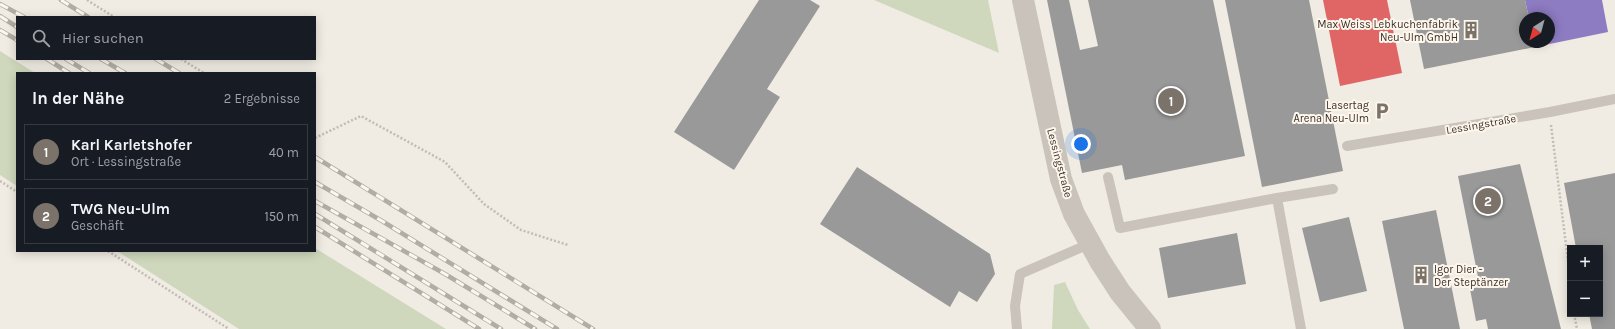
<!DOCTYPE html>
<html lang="de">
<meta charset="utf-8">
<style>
:root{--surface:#171b24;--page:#20242c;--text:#f1f3f6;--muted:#9ea1a6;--line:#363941;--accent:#7b726a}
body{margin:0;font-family:Karla,sans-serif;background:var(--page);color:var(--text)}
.controls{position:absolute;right:12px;bottom:12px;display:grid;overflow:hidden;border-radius:0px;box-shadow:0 2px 10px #0003}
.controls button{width:36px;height:36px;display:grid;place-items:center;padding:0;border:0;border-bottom:1px solid var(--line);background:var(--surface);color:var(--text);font:20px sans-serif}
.compass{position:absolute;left:1519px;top:12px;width:36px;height:36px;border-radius:50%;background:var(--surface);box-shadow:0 2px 10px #0003;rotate:216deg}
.you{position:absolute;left:1081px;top:144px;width:14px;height:14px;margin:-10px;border:3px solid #fff;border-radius:50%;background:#1a73e8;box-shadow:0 0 0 6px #1a73e833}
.badge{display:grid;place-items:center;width:26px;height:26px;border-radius:50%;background:var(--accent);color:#fff;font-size:13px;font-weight:700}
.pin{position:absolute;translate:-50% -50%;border:2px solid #fff;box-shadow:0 1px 4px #0006}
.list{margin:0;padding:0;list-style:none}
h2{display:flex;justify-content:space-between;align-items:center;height:52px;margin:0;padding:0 16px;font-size:17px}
h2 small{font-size:13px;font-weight:400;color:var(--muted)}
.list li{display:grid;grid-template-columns:26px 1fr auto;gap:12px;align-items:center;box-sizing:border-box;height:56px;margin:0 8px 8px;padding:0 8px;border:1px solid var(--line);border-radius:0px}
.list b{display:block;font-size:15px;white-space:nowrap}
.list p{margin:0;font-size:13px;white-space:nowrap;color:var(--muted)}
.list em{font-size:13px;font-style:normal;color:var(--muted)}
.icon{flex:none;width:22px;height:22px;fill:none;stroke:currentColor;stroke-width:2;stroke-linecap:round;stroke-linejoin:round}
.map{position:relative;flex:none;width:1615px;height:329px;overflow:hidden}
.search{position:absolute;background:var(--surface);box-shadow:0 2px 10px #0003;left:16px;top:16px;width:300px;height:44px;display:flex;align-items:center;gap:10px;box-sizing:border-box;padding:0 14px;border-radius:0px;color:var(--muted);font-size:15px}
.panel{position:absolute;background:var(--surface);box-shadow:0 2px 10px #0003;left:16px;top:72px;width:300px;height:180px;border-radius:0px}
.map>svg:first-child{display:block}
.green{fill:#cfd8bc}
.shops{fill:#e06666}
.offices{fill:#8e7cc3}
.industry{fill:#999}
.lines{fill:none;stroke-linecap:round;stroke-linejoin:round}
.path{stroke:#c2bcb4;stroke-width:2.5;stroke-dasharray:2 2;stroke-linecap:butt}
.service{stroke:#c9c3bc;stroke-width:10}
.tertiary{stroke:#c9c3bc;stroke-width:22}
.rail-casing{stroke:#b1aca6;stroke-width:4.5}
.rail{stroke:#fcf6ec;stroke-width:3;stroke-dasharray:9;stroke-linecap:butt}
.labels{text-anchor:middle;stroke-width:4;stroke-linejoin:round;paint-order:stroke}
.poi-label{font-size:11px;fill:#3c3129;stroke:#fcf6ec;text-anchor:end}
.street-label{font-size:11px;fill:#3c3129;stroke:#fcf6ec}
</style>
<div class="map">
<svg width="1615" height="329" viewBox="0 0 1615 329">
<rect width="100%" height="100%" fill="#f0ece3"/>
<path class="green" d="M874,0H988L999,53Z
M0,51L35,73H17V186L0,175Z
M315,248L446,329H239L117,251H315Z
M1065,282L1078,310L1090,329H1052L1054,285Z"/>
<path class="shops" d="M1323,0H1387L1402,73L1340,86Z"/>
<path class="offices" d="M1525,0H1602L1608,32L1535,47L1534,42H1549V18H1529Z"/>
<path class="industry" d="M759,0H810L820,6L767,89L780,97L734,170L674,132Z
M1047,0H1069L1080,50L1098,46L1088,0H1213L1245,156L1125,180L1122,165L1082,173Z
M1225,0H1309L1343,171L1262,187Z
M1410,0H1525L1529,18H1525V42H1534L1535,47L1424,69Z
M1520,164L1561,329H1488L1486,319L1476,321L1470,289L1480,287L1458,176Z
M857,167L990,254L995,274L977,302L959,291L950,307L820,224Z
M1615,173V329H1592L1589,314H1600V248H1576L1564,183Z
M1436,210L1460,329H1404L1382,221Z
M1349,217L1367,291L1320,302L1302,228Z
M1237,233L1246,284L1168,298L1159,248Z"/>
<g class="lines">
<path class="path" d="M87,0L114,17
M181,59L204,73
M1551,125L1570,277
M315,138L361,116L445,162L484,204L521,230L568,245
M0,181L17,192
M108,251L229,329
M1574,314L1577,329"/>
<path class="service" d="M1347,146L1550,112L1615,99
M1108,177L1120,228L1277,198L1301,329
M1277,198L1333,189
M1017,329L1015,306L1020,274L1089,244"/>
<path class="tertiary" d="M1023,0L1061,179L1074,214L1100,261L1120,292L1150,329"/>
<g class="rail-casing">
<path id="rail" d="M61,0L88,17
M0,4L24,17
M0,16L17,27
M0,30L17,40
M47,59L69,73
M66,59L89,73
M101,59L125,73
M156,59L179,73
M315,157L593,329
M315,182L382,221L557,329
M315,201L445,274L535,329
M315,214L501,329
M315,227L479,329"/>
</g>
<use href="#rail" class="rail"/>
</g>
<defs>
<g id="building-bare" transform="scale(1.38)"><path d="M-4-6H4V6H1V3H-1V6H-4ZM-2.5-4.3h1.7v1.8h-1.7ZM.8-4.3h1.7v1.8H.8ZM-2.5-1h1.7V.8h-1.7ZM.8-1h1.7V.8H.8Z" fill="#7b726a" stroke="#fcf6ec" stroke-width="2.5" paint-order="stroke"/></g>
<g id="parking-bare" transform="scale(1.38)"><path d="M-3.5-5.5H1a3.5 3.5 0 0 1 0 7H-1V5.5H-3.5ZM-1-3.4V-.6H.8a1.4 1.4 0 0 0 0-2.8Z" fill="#7b726a" stroke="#fcf6ec" stroke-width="2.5" paint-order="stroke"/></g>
</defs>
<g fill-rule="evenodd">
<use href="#building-bare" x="1471" y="30"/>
<use href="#parking-bare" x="1382" y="111"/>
<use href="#building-bare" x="1421" y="275"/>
</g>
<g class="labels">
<g class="poi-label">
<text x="1458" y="28">Max Weiss Lebkuchenfabrik<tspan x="1458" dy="13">Neu-Ulm GmbH</tspan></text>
<text x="1369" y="109">Lasertag<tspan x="1369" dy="13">Arena Neu-Ulm</tspan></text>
<text x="1434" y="273" text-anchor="start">Igor Dier -<tspan x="1434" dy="13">Der Steptänzer</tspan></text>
</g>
<g class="street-label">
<text transform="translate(1481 124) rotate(-10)" y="4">Lessingstraße</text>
<text transform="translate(1060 163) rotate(75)" y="4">Lessingstraße</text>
</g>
</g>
</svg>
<div class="controls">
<button>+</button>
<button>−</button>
</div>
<svg class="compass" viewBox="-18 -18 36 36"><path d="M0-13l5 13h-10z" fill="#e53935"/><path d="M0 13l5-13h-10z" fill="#9ea1a6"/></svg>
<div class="you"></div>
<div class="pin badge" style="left:1171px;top:101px">1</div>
<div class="pin badge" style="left:1488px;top:201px">2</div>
<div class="search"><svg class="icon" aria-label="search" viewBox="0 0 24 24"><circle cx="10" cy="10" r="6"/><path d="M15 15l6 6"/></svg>Hier suchen</div>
<section class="panel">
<h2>In der Nähe<small>2 Ergebnisse</small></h2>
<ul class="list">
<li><span class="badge">1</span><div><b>Karl Karletshofer</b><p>Ort · Lessingstraße</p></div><em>40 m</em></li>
<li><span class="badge">2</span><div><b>TWG Neu-Ulm</b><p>Geschäft</p></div><em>150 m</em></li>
</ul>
</section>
</div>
